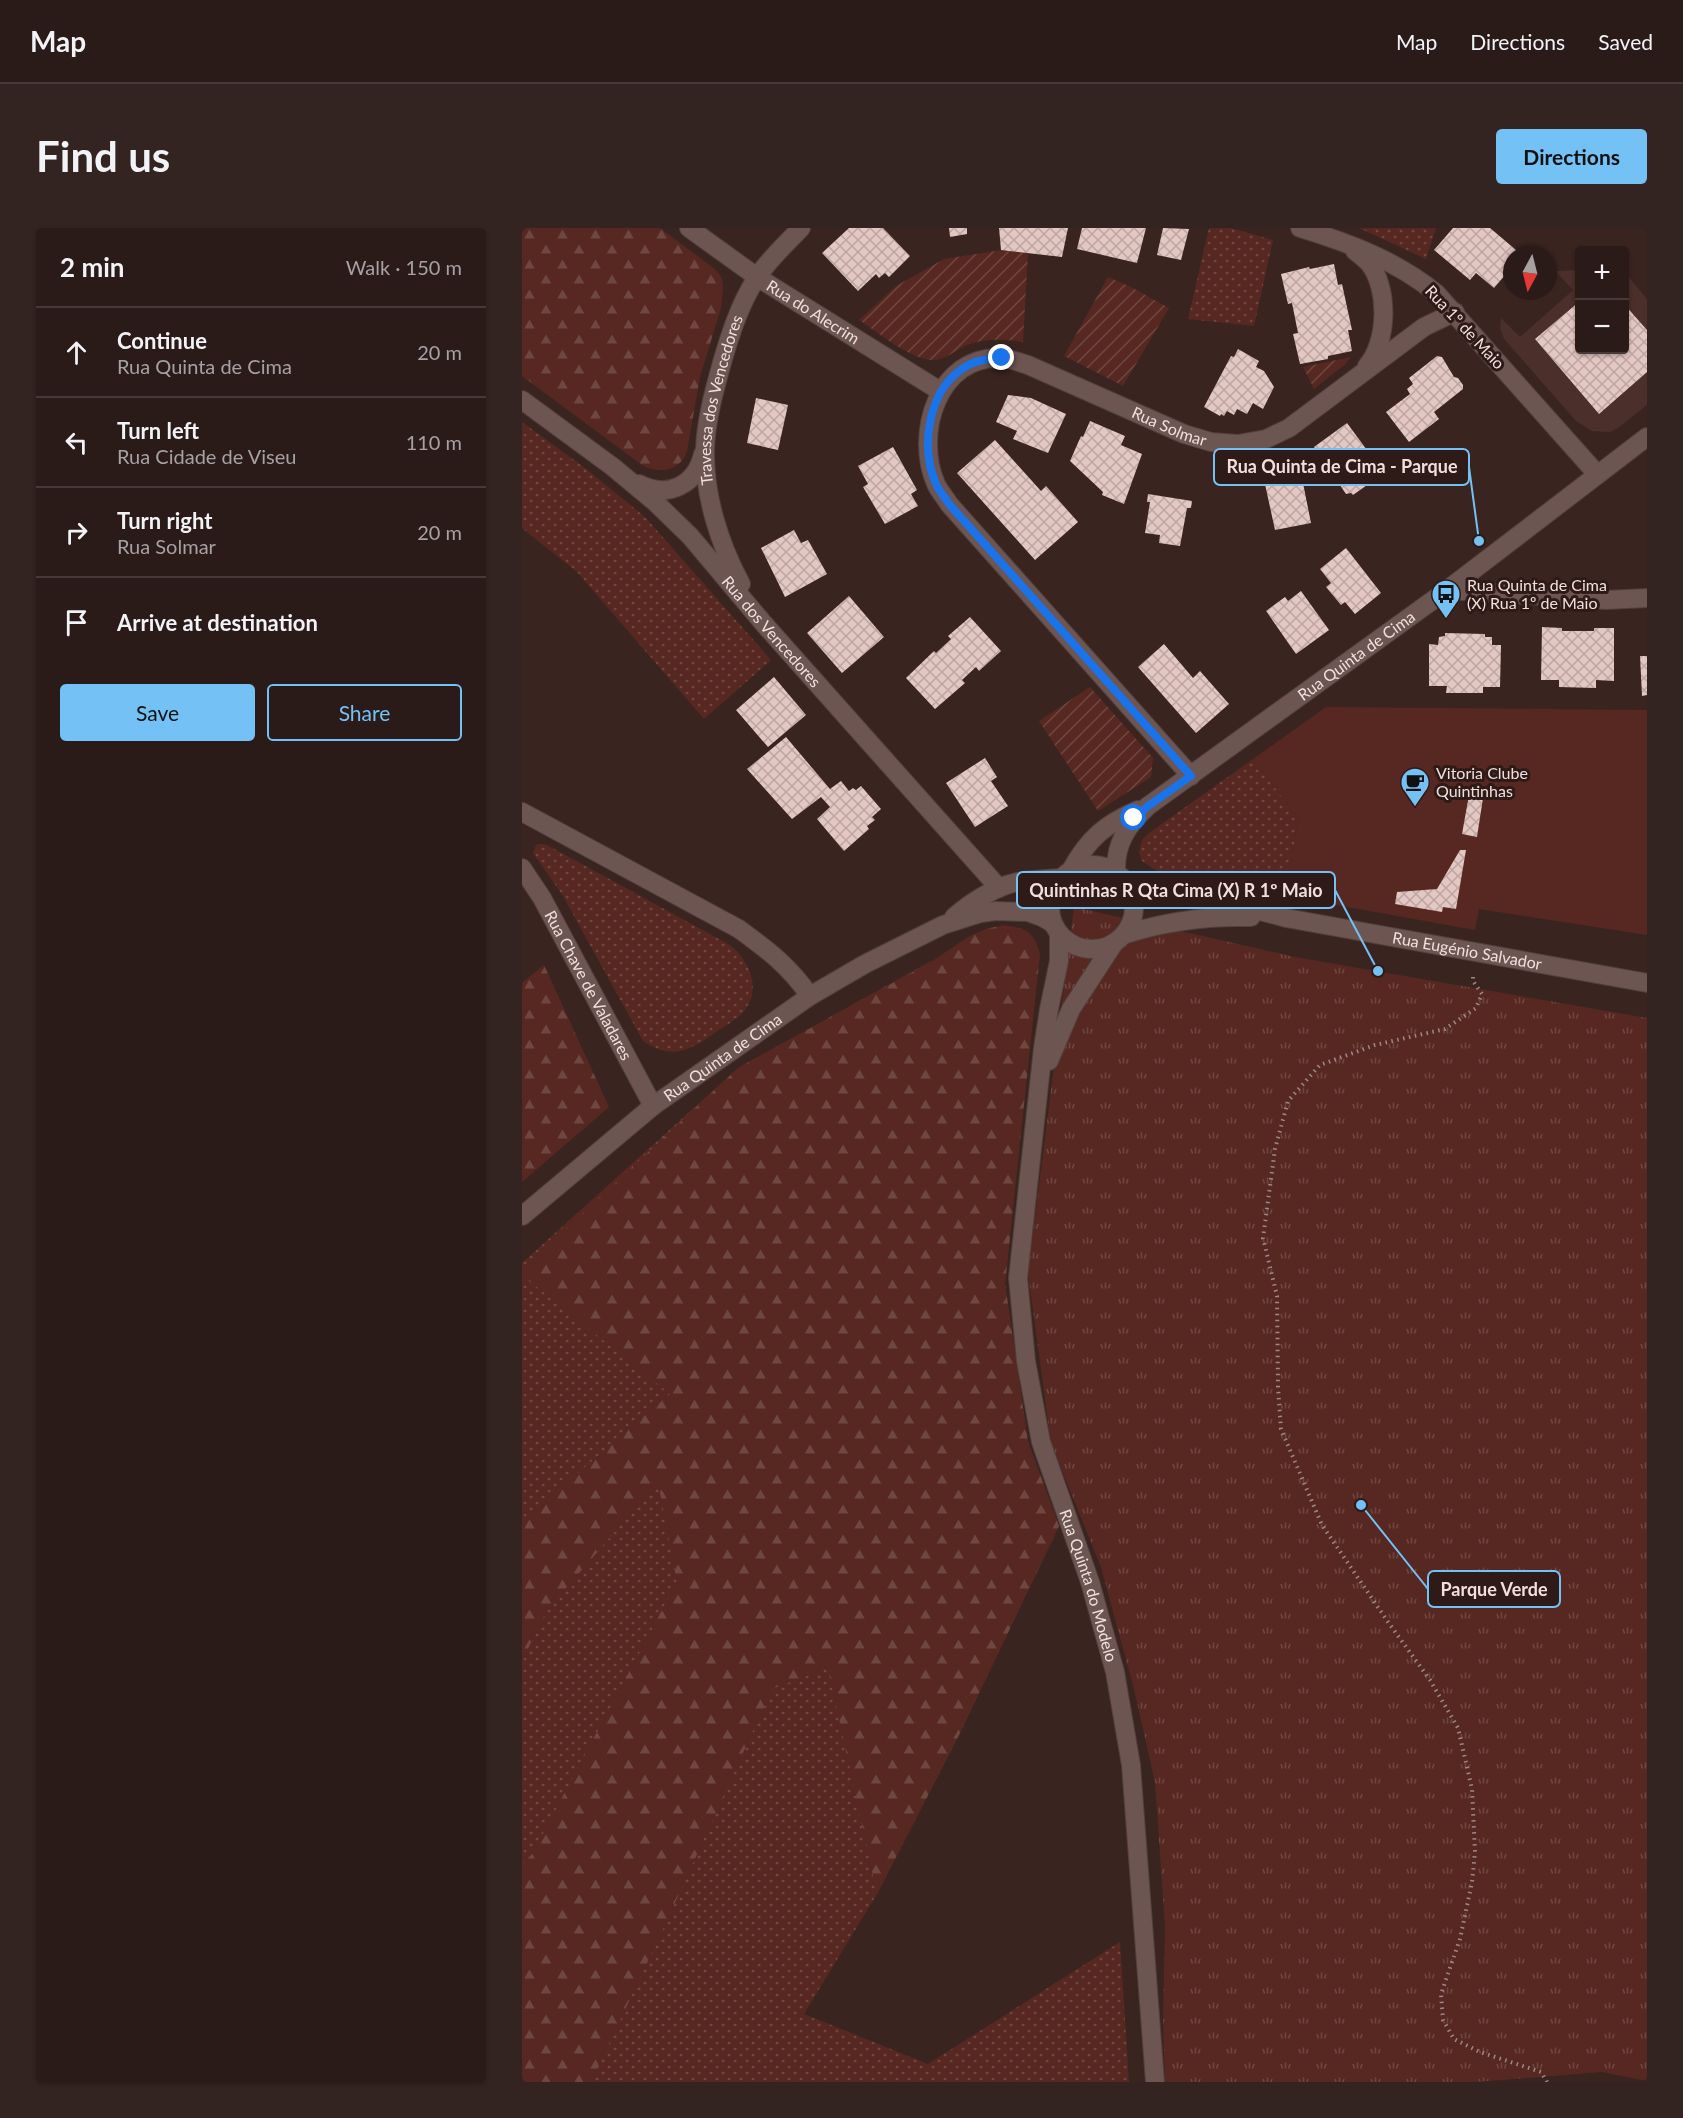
<!DOCTYPE html>
<meta charset="utf-8">
<style>
:root{--surface:#2b1b18;--page:#332421;--text:#f1f3f6;--muted:#a6a1a2;--line:#473937;--accent:#73c1f5}
body{margin:0;font-family:Lato,sans-serif;background:var(--page);color:var(--text)}
.controls{position:absolute;right:18px;top:18px;display:grid;overflow:hidden;border-radius:6px;box-shadow:0 2px 4px #0004}
.controls button{width:54px;height:54px;display:grid;place-items:center;padding:0;border:0;border-bottom:2px solid var(--line);background:var(--surface);color:var(--text);font:30px sans-serif}
.compass{position:absolute;left:981px;top:18px;width:54px;height:54px;border-radius:50%;background:var(--surface);box-shadow:0 2px 4px #0004;rotate:187deg}
.stop{position:absolute;width:18px;height:18px;margin:-14px;border:4px solid #1a73e8;border-radius:50%;background:#fff}
.stop.end{background:#1a73e8;border-color:#fff;box-shadow:0 2px 6px #0008}
.list{margin:0;padding:0;list-style:none}
h2{display:flex;justify-content:space-between;align-items:center;height:78px;margin:0;padding:0 24px;font-size:26px}
h2 small{font-size:20px;font-weight:400;color:var(--muted)}
.list li{display:grid;grid-template-columns:39px 1fr auto;gap:18px;align-items:center;box-sizing:border-box;height:90px;padding:0 24px;border-top:2px solid var(--line)}
.list b{display:block;font-size:22px;white-space:nowrap}
.list p{margin:0;font-size:20px;white-space:nowrap;color:var(--muted)}
.list em{font-size:20px;font-style:normal;color:var(--muted)}
.actions{display:flex;gap:12px;padding:18px 24px}
.actions a{flex:1;padding:14px 0;border:2px solid var(--accent);border-radius:6px;text-align:center;font-size:21px;color:var(--accent)}
.actions .main{background:var(--accent);color:#111}
.icon{flex:none;width:33px;height:33px;fill:none;stroke:currentColor;stroke-width:2;stroke-linecap:round;stroke-linejoin:round}
.map{position:relative;flex:none;width:1125px;height:1854px;overflow:hidden;border-radius:6px}
header{display:flex;align-items:center;gap:36px;box-sizing:border-box;height:84px;padding:0 30px;background:var(--surface);border-bottom:2px solid var(--line)}
header strong{font-size:28px}
nav{display:flex;gap:33px;margin-inline-start:auto;font-size:21px}
.intro{display:flex;align-items:center;justify-content:space-between;box-sizing:border-box;height:144px;padding:0 36px}
h1{margin:0;font-size:42px}
.button{padding:15px 27px;border-radius:6px;background:var(--accent);color:#111;font-size:21px;font-weight:700}
main{display:flex;gap:36px;padding:0 36px}
aside{flex:1;background:var(--surface);border-radius:6px;box-shadow:0 2px 4px #0004}
.map>svg:first-child{display:block}
.built{fill:#4a2f2a}
.grass{fill:url(#grass-dots)}
.forest{fill:url(#forest-firs)}
.park{fill:url(#park-tufts)}
.garden{fill:url(#garden-furrows)}
.pitch{fill:#572821}
.building{fill:url(#building-cross-hatch)}
.lines{fill:none;stroke-linecap:round;stroke-linejoin:round}
.minor-casing{stroke:#51403d;stroke-width:20}
.path{stroke:#9c8a87;stroke-width:4;stroke-dasharray:1.5 4.5;stroke-linecap:butt}
.minor{stroke:#6d5551;stroke-width:18}
.route{stroke:#1a73e8;stroke-width:8}
.labels{text-anchor:middle;stroke-width:6;stroke-linejoin:round;paint-order:stroke}
.street-label{font-size:16px;fill:#efe0de;stroke:#2e1a17}
.poi-label{font-size:16px;fill:#efe0de;stroke:#2e1a17;text-anchor:start}
.leader{fill:none;stroke:#73c1f5;stroke-width:2}
.callout-dot{fill:#73c1f5;stroke:#2e1a17;stroke-width:2}
.callout{fill:#2e1a17;stroke:#73c1f5;stroke-width:2}
.callout-label{font-size:18px;text-anchor:middle;font-weight:bold;fill:#efe0de}
</style>
<header>
<strong>Map</strong>
<nav><a>Map</a><a>Directions</a><a>Saved</a></nav>
</header>
<div class="intro"><h1>Find us</h1><a class="button">Directions</a></div>
<main>
<aside>
<h2>2 min<small>Walk · 150 m</small></h2>
<ul class="list">
<li><svg class="icon" aria-label="ahead" viewBox="0 0 24 24"><path d="M12 20V5M6 11l6-6 6 6"/></svg><div><b>Continue</b><p>Rua Quinta de Cima</p></div><em>20 m</em></li>
<li><svg class="icon" aria-label="left" viewBox="0 0 24 24"><path d="M17 20v-9H6M10 6l-5 5 5 5"/></svg><div><b>Turn left</b><p>Rua Cidade de Viseu</p></div><em>110 m</em></li>
<li><svg class="icon" aria-label="right" viewBox="0 0 24 24"><path d="M7 20v-9h11M14 6l5 5-5 5"/></svg><div><b>Turn right</b><p>Rua Solmar</p></div><em>20 m</em></li>
<li><svg class="icon" aria-label="arrive" viewBox="0 0 24 24"><path d="M6 21V4h12l-3 4 3 4H6"/></svg><div><b>Arrive at destination</b></div></li>
</ul>
<div class="actions"><a class="main">Save</a><a>Share</a></div>
</aside>
<div class="map">
<svg width="1125" height="1854" viewBox="0 0 1125 1854">
<defs>
<pattern id="grass-dots" width="8" height="8" patternUnits="userSpaceOnUse" patternTransform="scale(1.5)"><rect width="8" height="8" fill="#572821"/><path d="M2 2h.1M6 6h.1" fill="none" stroke="#6f4741" stroke-width="1.8" stroke-linecap="round"/></pattern>
<pattern id="forest-firs" width="22" height="20" patternUnits="userSpaceOnUse" patternTransform="scale(1.5)"><rect width="22" height="20" fill="#572821"/><path d="M5 1l3.5 6h-7zM16 11l3.5 6h-7z" fill="#6f4741"/></pattern>
<pattern id="park-tufts" width="24" height="20" patternUnits="userSpaceOnUse" patternTransform="scale(1.5)"><rect width="24" height="20" fill="#572821"/><path d="M3 7l-1-3M5 7V3M7 7l1-3M15 17l-1-3M17 17v-4M19 17l1-3" fill="none" stroke="#6f4741"/></pattern>
<pattern id="garden-furrows" width="10" height="10" patternUnits="userSpaceOnUse" patternTransform="scale(1.5)"><rect width="10" height="10" fill="#572821"/><path d="M-1 1l2-2M0 10L10 0M9 11l2-2" fill="none" stroke="#6f4741"/></pattern>
<pattern id="building-cross-hatch" width="8" height="8" patternUnits="userSpaceOnUse" patternTransform="scale(1.5)"><rect width="8" height="8" fill="#e3c7c2"/><path d="M0 0l8 8M0 8l8-8" fill="none" stroke="#bca6a2"/></pattern>
</defs>
<rect width="100%" height="100%" fill="#392420"/>
<path class="built" d="M1057,42L1058,122H1102L1103,45L1125,71V177L1096,200L1088,204L1070,203L1054,193L982,111L978,100L979,90L998,109L1051,62L1033,43Z"/>
<path class="grass" d="M687,0H709L751,12L732,98L666,91Z
M837,0H914L904,31Z
M0,194L63,240L123,289L249,432L182,491L55,344L0,300Z
M731,531L776,590L764,668L641,647L620,633L617,624L620,612L627,605Z
M19,616L25,617L208,717C230,735 242,767 216,789C210,794 203,798 197,802C170,821 152,834 121,813L41,668L11,625L14,617Z
M409,733L512,747L483,1056L506,1214L537,1298L437,1507L355,1666L282,1786L406,1836L598,1714L607,1854H0V1035L216,840Z"/>
<path class="forest" d="M0,0H138L194,42L200,50L201,59L199,80L178,149L165,223C158,244 137,246 120,237L0,148Z
M482,697C505,701 511,703 518,726L483,1056L506,1214L537,1298L437,1507L355,1666L306,1440L250,1461L142,1699L69,1854H0V1637L10,1626L155,1354L136,1254L25,1382L0,1433V1293L148,1166L0,1047V1042L216,840L409,734L446,709L464,701Z
M22,737L87,879L0,954V755Z"/>
<path class="park" d="M552,679L773,729L1125,790V1853L1080,1844L953,1854H643L641,1796L643,1698L633,1554L612,1461L579,1339L529,1215L506,1045Z"/>
<path class="garden" d="M479,22L506,25L501,114C482,111 463,110 445,117C433,122 424,132 411,132C389,132 357,105 337,92L374,58L422,31Z
M586,49L609,59L647,80L601,158L542,128Z
M829,129L822,137L792,161L781,139Z
M568,459L631,530L629,549L576,583L517,493Z"/>
<path class="pitch" d="M804,479L1125,482V707L957,681L953,702L764,668L776,590L731,531Z"/>
<path class="building" d="M327,0H361L388,28L367,49L363,45L357,50L354,46L336,63L300,25Z
M427,0H445V6L428,9Z
M477,0H546L540,29L479,22Z
M560,0H624L615,35L555,21Z
M641,0L667,1L659,32L635,27Z
M931,0H968L1000,27H990V39L972,60L954,45L948,52L912,22Z
M812,36L816,57L820,56L830,102H826L830,123L806,128V131L778,136L771,106L776,105L770,75L766,76L759,46L787,39L788,41Z
M1058,73V122H1102V76L1125,102V144L1077,186L1013,111Z
M716,121L737,133L734,139L742,143L752,159L741,181L731,175L725,186L715,181L712,187L705,183L702,188L699,186L698,188L682,179L709,128L712,129Z
M915,128L920,129L932,149L936,150L941,157V161L912,184L917,191L887,214L864,184L888,166L885,161L891,156L887,150Z
M486,167L509,170L544,186L526,225L491,211L495,203L474,194Z
M234,170L266,177L256,222L225,215Z
M568,193L603,208L599,217L620,226L602,276L580,267L581,264L548,233L559,208L561,209Z
M825,195L862,245L831,267L829,265L824,266L792,219Z
M473,212L519,263L524,258L556,294L513,332L435,245Z
M371,219L395,262L389,266L396,278L363,296L341,259L346,256L336,238Z
M778,240L789,295L753,302L741,247Z
M626,266L670,273L669,280H665L658,318L637,315L638,307L623,305L628,274H625Z
M272,302L279,315L286,312L305,346L263,369L239,320Z
M824,320L859,365L833,386L823,374L819,377L804,359L809,355L798,341Z
M779,363L807,402L774,426L744,383L763,369L766,373Z
M327,368L362,409L320,445L285,405Z
M448,389L479,423L457,443L454,439L440,452L443,455L413,481L384,450L412,423L414,425L429,411L426,408Z
M1020,399L1040,400V403H1072V400H1092V453L1074,452V460L1037,459V452H1019Z
M923,405L963,406V409H970V417H979L978,459H961V465H924L925,458H907V416L916,417L917,409L923,408Z
M642,416L671,450L678,443L707,476L674,505L616,439Z
M1118,428H1125V467L1120,468Z
M252,449L284,487L246,519L214,482Z
M264,509L308,561L319,553L327,563L331,560L334,562L339,558L359,581L350,589L353,592L345,598L347,601L322,623L295,591L308,579L299,569L270,591L225,541Z
M463,530L475,549L469,553L486,578L453,599L424,555Z
M947,567L961,570L955,609L940,606Z
M938,622H944L934,681L921,679L920,684L873,676L875,664L915,661Z"/>
<g class="lines">
<g class="minor-casing">
<g id="minor">
<path id="s1" d="M167,0L235,49L418,163"/>
<path d="M778,0C827,15 873,32 914,65L1075,246"/>
<path d="M833,23C837,26 843,31 847,35C867,60 866,114 845,138"/>
<path id="s2" d="M0,172L91,239L133,274L168,308L242,396L477,660"/>
<path d="M117,256C146,271 174,257 181,226"/>
<path id="s3" d="M219,356C197,315 182,267 183,221C184,191 193,160 201,131C209,104 218,76 234,51C245,33 264,16 279,0"/>
<path d="M925,362L1084,372L1125,370"/>
<path id="s4" d="M669,548L427,276C423,269 417,263 414,256C392,206 416,127 479,130C488,130 498,135 506,137L662,206L689,214L716,216L744,211L767,200L902,99L933,84"/>
<path d="M0,584L217,701C247,723 266,737 288,768"/>
<circle cx="570" cy="679" r="42"/>
<path id="s5" d="M0,640L20,670L131,878"/>
<path d="M549,642C566,611 583,596 616,582"/>
<path id="s6" d="M594,644C593,616 605,597 626,578L925,362L1125,209"/>
<path id="s7" d="M602,653C631,669 660,670 692,674C717,677 740,683 764,690L1125,755"/>
<path d="M432,689C449,674 473,659 495,654C510,651 525,651 539,650"/>
<path id="s8" d="M537,706V733L527,781L521,820L496,1050L504,1133L519,1214L568,1354L593,1444L609,1537L633,1854"/>
<path d="M601,707C643,693 685,688 729,689"/>
<path d="M527,833L549,781L592,715"/>
<path id="s9" d="M0,988L131,878L288,768L343,736L421,697L459,685L473,683L506,684L520,689L530,695"/>
</g>
</g>
<path class="path" d="M951,749V753L960,766L954,780L923,801L853,817L798,837L766,873L753,921L741,1010L755,1068L756,1159L759,1201L800,1297L866,1394L908,1452L936,1500L950,1561L953,1624L950,1654L938,1711L919,1766L921,1792L932,1811L958,1824L1019,1844L1025,1854"/>
<use href="#minor" class="minor"/>
</g>
<g class="lines">
<path class="route" d="M480,130C466,131 452,132 440,141C406,164 398,219 414,256C417,263 423,269 427,276L669,548L626,578L612,590"/>
</g>
<defs>
<g id="bus-pin" transform="scale(1.5)"><path d="M0 17L-7.5 6A9.5 9.5 0 1 1 7.5 6Z" fill="#73c1f5" stroke="#2e1a17"/><path d="M-5-6H5V4H4V6H2V4H-2V6H-4V4H-5ZM-3.5-4V0h7V-4ZM-3.5 1.2v1.5H-2V1.2ZM2 1.2v1.5H3.5V1.2Z" fill="#111"/></g>
<g id="cafe-pin" transform="scale(1.5)"><path d="M0 17L-7.5 6A9.5 9.5 0 1 1 7.5 6Z" fill="#73c1f5" stroke="#2e1a17"/><path d="M-5.5-4.5H6V0H3Q3 3.5 0 3.5H-2.5Q-5.5 3.5-5.5 0ZM3-3.2v2h1.7v-2ZM-6 4.5H4V6H-6Z" fill="#111"/></g>
</defs>
<g fill-rule="evenodd">
<use href="#bus-pin" x="924" y="366"/>
<use href="#cafe-pin" x="893" y="554"/>
</g>
<g class="labels">
<g class="street-label">
<text dy="6" stroke="none"><textPath href="#s1" startOffset="150">Rua do Alecrim</textPath></text>
<text transform="translate(943 99) rotate(47)" y="6">Rua 1º de Maio</text>
<text dy="6" stroke="none"><textPath href="#s3" startOffset="192">Travessa dos Vencedores</textPath></text>
<text dy="6" stroke="none"><textPath href="#s4" startOffset="738">Rua Solmar</textPath></text>
<text dy="6" stroke="none"><textPath href="#s2" startOffset="342">Rua dos Vencedores</textPath></text>
<text dy="6" stroke="none"><textPath href="#s6" startOffset="333">Rua Quinta de Cima</textPath></text>
<text dy="6" stroke="none"><textPath href="#s7" startOffset="351">Rua Eugénio Salvador</textPath></text>
<text dy="6" stroke="none"><textPath href="#s5" startOffset="135">Rua Chave de Valadares</textPath></text>
<text dy="6" stroke="none"><textPath href="#s9" startOffset="256">Rua Quinta de Cima</textPath></text>
<text dy="6" stroke="none"><textPath href="#s8" startOffset="664">Rua Quinta do Modelo</textPath></text>
</g>
<g class="poi-label">
<text x="945" y="363">Rua Quinta de Cima<tspan x="945" dy="18">(X) Rua 1º de Maio</tspan></text>
<text x="914" y="551">Vitoria Clube<tspan x="914" dy="18">Quintinhas</tspan></text>
</g>
</g>
<path class="leader" d="M957 313L947 239M856 743L813 662M839 1277L906 1361"/>
<g class="callout-dot">
<circle cx="957" cy="313" r="6"/>
<circle cx="856" cy="743" r="6"/>
<circle cx="839" cy="1277" r="6"/>
</g>
<g class="callout">
<rect x="692" y="221" width="255" height="36" rx="6"/>
<rect x="495" y="644" width="318" height="36" rx="6"/>
<rect x="906" y="1343" width="132" height="36" rx="6"/>
</g>
<g class="callout-label">
<text x="820" y="245">Rua Quinta de Cima - Parque</text>
<text x="654" y="669">Quintinhas R Qta Cima (X) R 1º Maio</text>
<text x="972" y="1368">Parque Verde</text>
</g>
</svg>
<div class="controls">
<button>+</button>
<button>−</button>
</div>
<svg class="compass" viewBox="-18 -18 36 36"><path d="M0-13l5 13h-10z" fill="#e53935"/><path d="M0 13l5-13h-10z" fill="#a6a1a2"/></svg>
<div class="stop" style="left:612px;top:590px"></div>
<div class="stop end" style="left:480px;top:130px"></div>
</div>
</main>
